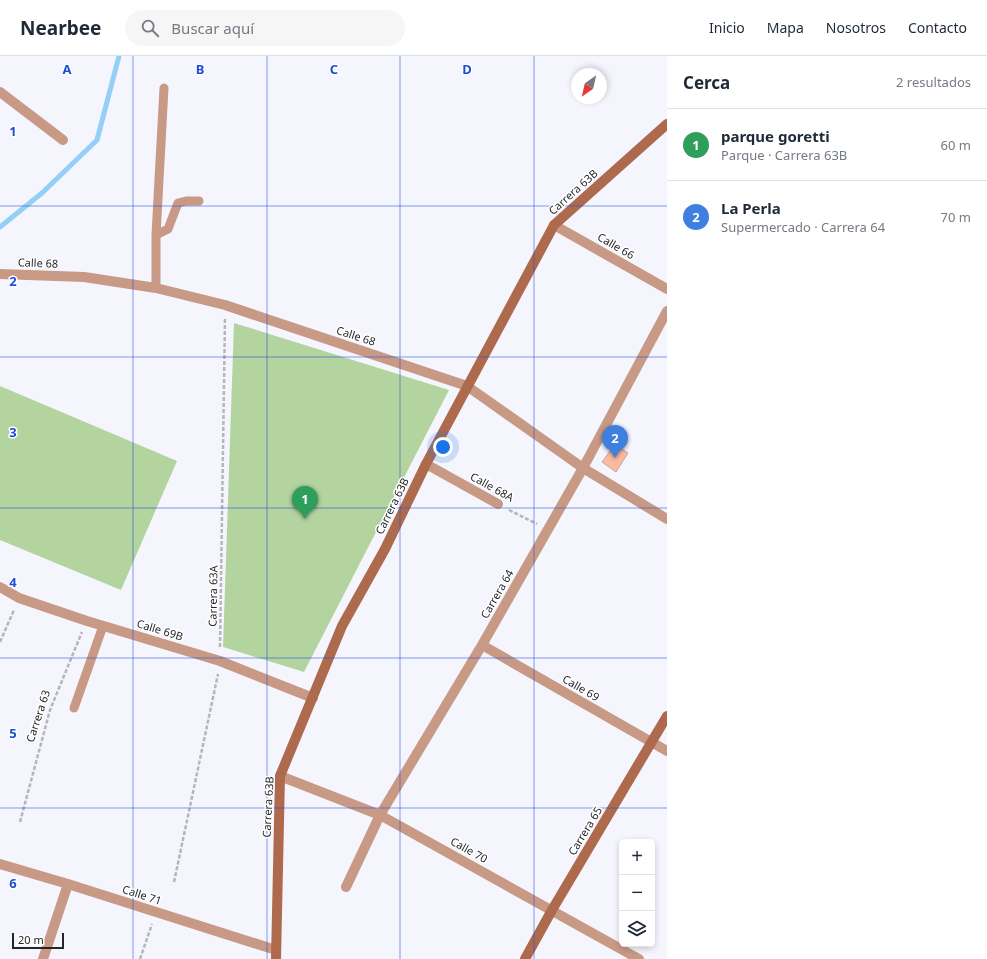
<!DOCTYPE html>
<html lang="es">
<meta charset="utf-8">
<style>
:root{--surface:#fff;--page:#f6f6f7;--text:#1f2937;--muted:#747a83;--line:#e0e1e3;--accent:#0f766e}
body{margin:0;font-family:"Noto Sans",sans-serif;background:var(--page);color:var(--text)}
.controls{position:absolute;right:12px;bottom:12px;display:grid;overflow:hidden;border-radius:6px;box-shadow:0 2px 6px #0003}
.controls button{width:36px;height:36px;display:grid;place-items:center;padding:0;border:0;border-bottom:1px solid var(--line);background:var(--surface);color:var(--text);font:20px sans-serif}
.compass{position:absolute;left:571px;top:12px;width:36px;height:36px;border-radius:50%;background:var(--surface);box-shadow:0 2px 6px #0003;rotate:214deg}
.scale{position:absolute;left:12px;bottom:10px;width:52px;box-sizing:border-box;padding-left:4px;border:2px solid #252629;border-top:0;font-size:11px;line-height:14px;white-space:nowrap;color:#252629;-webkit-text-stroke:3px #fff;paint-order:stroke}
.you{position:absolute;left:443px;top:391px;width:14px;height:14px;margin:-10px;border:3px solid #fff;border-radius:50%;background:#1a73e8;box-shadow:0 0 0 6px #1a73e833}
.badge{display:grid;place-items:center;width:26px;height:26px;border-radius:50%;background:var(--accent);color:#fff;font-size:13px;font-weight:700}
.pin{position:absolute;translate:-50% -33px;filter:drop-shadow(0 1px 2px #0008)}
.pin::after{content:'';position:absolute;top:21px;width:14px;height:12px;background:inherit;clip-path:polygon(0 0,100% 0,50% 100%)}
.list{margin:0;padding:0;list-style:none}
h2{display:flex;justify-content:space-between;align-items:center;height:52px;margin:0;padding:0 16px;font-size:17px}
h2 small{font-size:13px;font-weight:400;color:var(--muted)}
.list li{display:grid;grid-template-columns:26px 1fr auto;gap:12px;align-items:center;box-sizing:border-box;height:72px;padding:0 16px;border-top:1px solid var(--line)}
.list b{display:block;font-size:15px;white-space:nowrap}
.list p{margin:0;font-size:13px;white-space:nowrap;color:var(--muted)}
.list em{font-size:13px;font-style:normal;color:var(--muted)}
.icon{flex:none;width:22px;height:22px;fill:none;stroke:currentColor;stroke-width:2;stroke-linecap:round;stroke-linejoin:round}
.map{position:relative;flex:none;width:667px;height:903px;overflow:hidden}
header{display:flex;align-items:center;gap:24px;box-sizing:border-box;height:56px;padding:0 20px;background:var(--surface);border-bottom:1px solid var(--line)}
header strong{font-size:19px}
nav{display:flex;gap:22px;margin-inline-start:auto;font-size:14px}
.search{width:280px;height:36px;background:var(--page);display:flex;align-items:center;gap:10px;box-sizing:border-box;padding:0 14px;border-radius:22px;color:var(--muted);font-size:15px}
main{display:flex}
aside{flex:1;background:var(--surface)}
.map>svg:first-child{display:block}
.green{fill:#b3d39f}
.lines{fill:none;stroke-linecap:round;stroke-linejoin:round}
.stream{stroke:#94cff6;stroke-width:5}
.building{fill:#fabba2;stroke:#b5aaa5}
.path{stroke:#b5b5bc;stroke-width:2.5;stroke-dasharray:4 2;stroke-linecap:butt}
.lane{stroke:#c89985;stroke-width:9}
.street{stroke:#c89985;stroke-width:10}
.secondary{stroke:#ad6a4d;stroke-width:10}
.grid{fill:none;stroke:#1d4ed8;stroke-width:1;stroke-opacity:0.55}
.labels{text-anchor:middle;stroke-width:3;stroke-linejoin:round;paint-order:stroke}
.street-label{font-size:11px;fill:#252629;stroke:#fff}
.grid-label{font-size:13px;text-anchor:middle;font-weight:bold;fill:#1d4ed8;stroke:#fff;stroke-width:3;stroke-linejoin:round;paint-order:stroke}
</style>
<header>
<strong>Nearbee</strong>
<div class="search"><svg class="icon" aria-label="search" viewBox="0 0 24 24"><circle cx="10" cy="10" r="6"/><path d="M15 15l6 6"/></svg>Buscar aquí</div>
<nav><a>Inicio</a><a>Mapa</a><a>Nosotros</a><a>Contacto</a></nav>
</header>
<main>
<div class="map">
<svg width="667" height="903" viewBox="0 0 667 903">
<rect width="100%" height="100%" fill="#f5f5fe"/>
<path class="green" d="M234,267L449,334L304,616L223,591Z
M0,330L177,405L121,534L0,484Z"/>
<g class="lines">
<path class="stream" d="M0,171L42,137L97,84L119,0"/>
</g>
<path class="building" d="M615,388L628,397L616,416L602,406Z"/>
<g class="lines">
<path class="path" d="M509,454L537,468
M0,586L14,554
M220,591L225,262
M20,766L50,654L82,576
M174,826L218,618
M140,903L152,868"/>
<path class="lane" d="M156,179L168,173L178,147L186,145H199
M156,232V179L164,32
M74,652L103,570"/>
<path class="street" d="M0,36L63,84
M554,169L667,233
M0,218L84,221L156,232L225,249L467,330L583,412L667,463
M426,408L498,448
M0,531L19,542L87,565L220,605L313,642
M482,589L667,695
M280,720L380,759L639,903
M0,808L68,828L276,894
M346,831L380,759L482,589L583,412L667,255
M43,903L68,828"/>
<path class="secondary" d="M276,903L280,720L342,570L385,493L426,408L554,169L667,68
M525,903L552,854L667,660"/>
</g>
<path class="grid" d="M133,0V903M267,0V903M400,0V903M534,0V903M0,150H667M0,301H667M0,452H667M0,602H667M0,752H667"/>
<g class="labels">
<g class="street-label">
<text transform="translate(573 136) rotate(-42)" y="4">Carrera 63B</text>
<text transform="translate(616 190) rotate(30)" y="4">Calle 66</text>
<text transform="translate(38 207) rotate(2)" y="4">Calle 68</text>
<text transform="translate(356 280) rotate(18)" y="4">Calle 68</text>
<text transform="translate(492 431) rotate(29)" y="4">Calle 68A</text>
<text transform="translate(392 450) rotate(-64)" y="4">Carrera 63B</text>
<text transform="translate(497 538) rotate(-60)" y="4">Carrera 64</text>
<text transform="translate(213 540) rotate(-89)" y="4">Carrera 63A</text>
<text transform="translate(160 574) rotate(17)" y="4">Calle 69B</text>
<text transform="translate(581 632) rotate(30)" y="4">Calle 69</text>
<text transform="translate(38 660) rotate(-72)" y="4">Carrera 63</text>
<text transform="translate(268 751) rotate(-87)" y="4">Carrera 63B</text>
<text transform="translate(585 775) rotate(-59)" y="4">Carrera 65</text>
<text transform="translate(469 794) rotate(29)" y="4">Calle 70</text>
<text transform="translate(142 839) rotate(18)" y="4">Calle 71</text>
</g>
</g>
<g class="grid-label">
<text x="67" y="18">A</text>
<text x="200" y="18">B</text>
<text x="334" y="18">C</text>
<text x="467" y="18">D</text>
<text x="13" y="80">1</text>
<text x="13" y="230">2</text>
<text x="13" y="381">3</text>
<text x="13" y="531">4</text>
<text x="13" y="682">5</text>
<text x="13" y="832">6</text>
</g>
</svg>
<div class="controls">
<button>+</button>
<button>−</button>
<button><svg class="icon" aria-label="layers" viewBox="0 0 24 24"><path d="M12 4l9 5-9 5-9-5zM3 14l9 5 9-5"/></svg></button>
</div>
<svg class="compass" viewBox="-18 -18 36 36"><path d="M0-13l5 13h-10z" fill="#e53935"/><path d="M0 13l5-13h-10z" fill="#747a83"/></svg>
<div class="scale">20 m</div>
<div class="you"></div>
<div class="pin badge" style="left:305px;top:463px;background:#2e9e5b">1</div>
<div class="pin badge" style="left:615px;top:402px;background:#3f7fe0">2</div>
</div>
<aside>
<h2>Cerca<small>2 resultados</small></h2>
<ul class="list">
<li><span class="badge" style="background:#2e9e5b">1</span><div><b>parque goretti</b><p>Parque · Carrera 63B</p></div><em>60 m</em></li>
<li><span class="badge" style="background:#3f7fe0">2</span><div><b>La Perla</b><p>Supermercado · Carrera 64</p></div><em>70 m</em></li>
</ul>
</aside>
</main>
